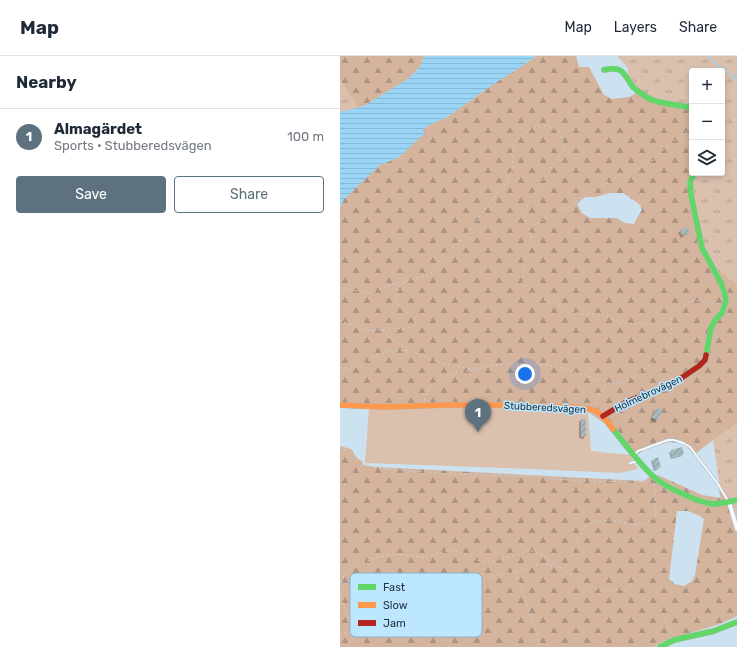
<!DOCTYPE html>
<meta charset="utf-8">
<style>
:root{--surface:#fff;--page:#f6f6f7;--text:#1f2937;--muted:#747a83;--line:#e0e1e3;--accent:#5d727e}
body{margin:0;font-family:Rubik,sans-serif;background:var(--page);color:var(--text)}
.controls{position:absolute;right:12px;top:12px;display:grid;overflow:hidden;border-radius:4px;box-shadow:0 2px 6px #0003}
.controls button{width:36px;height:36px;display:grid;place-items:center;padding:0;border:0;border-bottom:1px solid var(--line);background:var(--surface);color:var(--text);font:20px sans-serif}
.you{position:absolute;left:185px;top:318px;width:14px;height:14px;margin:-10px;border:3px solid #fff;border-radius:50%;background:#1a73e8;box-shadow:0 0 0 6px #1a73e833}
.badge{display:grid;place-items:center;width:26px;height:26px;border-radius:50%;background:var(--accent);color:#fff;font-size:13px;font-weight:700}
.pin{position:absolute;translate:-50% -33px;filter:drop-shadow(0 1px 2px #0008)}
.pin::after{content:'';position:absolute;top:21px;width:14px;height:12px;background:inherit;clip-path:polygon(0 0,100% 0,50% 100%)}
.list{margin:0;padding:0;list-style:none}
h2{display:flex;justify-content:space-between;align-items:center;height:52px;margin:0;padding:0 16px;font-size:17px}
h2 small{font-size:13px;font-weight:400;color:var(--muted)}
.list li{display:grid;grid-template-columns:26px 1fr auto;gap:12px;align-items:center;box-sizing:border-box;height:56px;padding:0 16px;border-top:1px solid var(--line)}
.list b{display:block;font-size:15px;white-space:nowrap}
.list p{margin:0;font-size:13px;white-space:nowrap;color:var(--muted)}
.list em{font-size:13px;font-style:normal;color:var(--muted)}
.actions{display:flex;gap:8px;padding:12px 16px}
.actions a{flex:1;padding:9px 0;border:1px solid var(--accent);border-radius:4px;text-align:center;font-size:14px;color:var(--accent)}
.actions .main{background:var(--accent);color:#fff}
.icon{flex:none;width:22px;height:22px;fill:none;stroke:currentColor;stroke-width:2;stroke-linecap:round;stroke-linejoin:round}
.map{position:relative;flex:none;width:397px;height:591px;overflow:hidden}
header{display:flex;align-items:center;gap:24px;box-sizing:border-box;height:56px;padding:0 20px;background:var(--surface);border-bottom:1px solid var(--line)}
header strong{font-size:19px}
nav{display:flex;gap:22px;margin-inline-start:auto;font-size:14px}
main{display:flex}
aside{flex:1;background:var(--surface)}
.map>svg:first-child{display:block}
.grass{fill:#dbc0ae}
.forest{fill:url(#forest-firs);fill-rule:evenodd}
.park{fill:url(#park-tufts)}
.water{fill:url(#water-rules)}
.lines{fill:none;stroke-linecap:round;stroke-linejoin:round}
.stream{stroke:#9ad5f6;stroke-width:1.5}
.building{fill:url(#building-hatch);filter:url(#shadow)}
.lane-casing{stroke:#abbfcb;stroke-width:3}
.street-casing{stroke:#abbfcb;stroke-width:5}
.fast-casing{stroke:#abbfcb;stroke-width:6}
.slow-casing{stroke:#abbfcb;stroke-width:6}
.jam-casing{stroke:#abbfcb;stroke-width:6}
.path{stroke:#cad1d5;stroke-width:1;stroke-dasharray:2 3;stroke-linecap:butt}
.lane{stroke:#f7fbfd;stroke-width:2}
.street{stroke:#f7fbfd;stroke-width:4}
.fast{stroke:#63d668;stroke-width:5.5}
.slow{stroke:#ff974d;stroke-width:5.5}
.jam{stroke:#b3261e;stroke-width:5.5}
.labels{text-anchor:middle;stroke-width:3;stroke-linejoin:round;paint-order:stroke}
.street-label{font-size:10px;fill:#213641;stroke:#bde6ff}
.key{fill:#bde6ff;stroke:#8eb1c6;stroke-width:1}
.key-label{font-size:11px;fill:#213641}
</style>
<header>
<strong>Map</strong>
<nav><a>Map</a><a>Layers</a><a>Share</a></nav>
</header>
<main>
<aside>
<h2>Nearby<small></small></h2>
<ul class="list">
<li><span class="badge">1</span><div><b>Almagärdet</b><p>Sports · Stubberedsvägen</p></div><em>100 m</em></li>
</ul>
<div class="actions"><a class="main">Save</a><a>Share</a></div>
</aside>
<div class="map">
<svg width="397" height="591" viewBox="0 0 397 591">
<defs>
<pattern id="forest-firs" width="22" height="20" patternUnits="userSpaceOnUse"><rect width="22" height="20" fill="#d5b49d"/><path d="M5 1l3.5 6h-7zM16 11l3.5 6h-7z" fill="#ac9382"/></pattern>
<pattern id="park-tufts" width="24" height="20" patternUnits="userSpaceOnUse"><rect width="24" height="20" fill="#dbc0ae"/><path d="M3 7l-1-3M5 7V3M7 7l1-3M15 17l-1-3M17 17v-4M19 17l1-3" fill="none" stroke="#b19d8f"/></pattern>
<pattern id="water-rules" width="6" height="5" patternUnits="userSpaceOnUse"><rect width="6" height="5" fill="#9ad5f6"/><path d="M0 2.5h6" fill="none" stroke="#84b7d4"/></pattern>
<pattern id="building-hatch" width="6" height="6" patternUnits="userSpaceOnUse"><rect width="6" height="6" fill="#a5bbbd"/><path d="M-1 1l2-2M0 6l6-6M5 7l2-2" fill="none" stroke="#86999b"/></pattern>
<filter id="shadow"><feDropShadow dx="-2" dy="2" stdDeviation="0" flood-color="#0004"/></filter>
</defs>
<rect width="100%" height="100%" fill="#cce2f0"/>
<path class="grass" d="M29,352H210L248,356L251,395L290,399L298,413L279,417L166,412L25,407Z"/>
<path class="forest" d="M0,0H84L81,10L68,23L24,50L0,56Z
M196,0H236L239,11H249L264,39L272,43L289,41L296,37L297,28L397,0V368L373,384L354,399L348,392L341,387L329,386L304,394L292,402L290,399L264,367L248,356L210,352H0V151L4,143L20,127L40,109L59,101L69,91L83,74L89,69L107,61L152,29L185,8ZM352,15H382V117H352ZM270,137H283L299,148L302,153L294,168L285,167L276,162H250L242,157L237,148L245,141H256Z
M0,390L11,393L17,402L22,405L23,409L36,411L304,425L309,421L318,419L362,439L381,442L379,435L382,428L397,407V560L380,568L324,585L314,591H0ZM337,455H348L360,460L364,463L355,519L352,525L344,530L335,528L329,523Z"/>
<path class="park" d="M277,0H397V227L391,225L382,217L379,216L373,209L364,190L360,166L352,137V129L356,117H382V71L384,69L382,68V15H352V50L314,43L297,31L288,20V12Z
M0,23L20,53L0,58Z
M397,368V465L394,455V449L391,442L387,440L378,426L379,425L373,384Z"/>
<path class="water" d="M84,0H196L185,8L152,29L107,61L89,69L83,74L85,77L59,101L40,109L4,143L0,151V56L24,50L68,23L81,10Z"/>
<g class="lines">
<path class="stream" d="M368,0L378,9L384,13L397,24"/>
</g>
<path class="building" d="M347,171L350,176L343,180L340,175Z
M316,352L322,354L318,364L312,362Z
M241,363H246V381L241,380Z
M342,391L344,398L333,401L331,394Z
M318,401L321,411L316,413L313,403Z"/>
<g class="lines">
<g class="lane-casing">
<path id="lane" d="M295,398L298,395L328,384H334L343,387L350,391L362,407L378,428L388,445
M290,407L295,406L298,404"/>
</g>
<g class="street-casing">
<path id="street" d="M389,446L397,473"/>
</g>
<g class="fast-casing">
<path id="fast" d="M264,14C284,9 284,19 293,31C297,35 302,38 306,41C320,49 337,48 352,52
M354,117L350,126L351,139L362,192L381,227L384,235L386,245L382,257L375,264L371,272L366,299
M273,373C285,388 300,409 315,422C325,431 360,447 373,448C381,448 389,446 397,444
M320,591L334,584L374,575L397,566"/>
</g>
<g class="slow-casing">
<path id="slow" d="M0,349L45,351L105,349H155L234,351L254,354L263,360L273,373"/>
</g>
<g class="jam-casing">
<path id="jam" d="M263,360L286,346L334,327L359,310L365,304L366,299"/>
</g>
<path class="path" d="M74,17L79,21
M24,50L28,55
M382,66L397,64
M79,82L80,80L83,77
M186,167C191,175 193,184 189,194C188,197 186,199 185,202C182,211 183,219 183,228L196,240L241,258L263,259L283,267L301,268L315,266L330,268
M0,232L31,237L50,229L65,225
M0,264L15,271L31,275L55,272L66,273L74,270C75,268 76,266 76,265C75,256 58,257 57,243C57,239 58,235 59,231C66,219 82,225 91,217C98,212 99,203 105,197C110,193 117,189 122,184C136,166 149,147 164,129C171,120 173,112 173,101C173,97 173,93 174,89C180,77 195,67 209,71C217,73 226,85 223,94C220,102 160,174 196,168L230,150L255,133L273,123L300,112L313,104L327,90L347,75L352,73
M42,274L52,284L66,293
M0,312H13L20,310L36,299L45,296L67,294L105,308L132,313
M85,344V339L89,331L105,320L149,310L165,308L180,309L195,308L208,309L226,313L268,327C273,327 279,328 284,326C296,321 328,295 331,282C333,279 331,274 331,270C329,258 338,252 347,247C358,241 369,249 380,247
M256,348L258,339L268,327
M0,392C15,397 20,409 37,412L110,418L178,420L244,425L308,426L311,425
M20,405C26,390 20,371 25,355
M0,433L16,418L22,408
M175,516L192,562L200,591
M0,526L8,528L18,527L52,516L61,518L67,521L77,522L82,528C79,536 72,540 67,547C63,552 61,555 56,560
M0,531L4,519L14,512L36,501L53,498L84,501L95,499L105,495H118L128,499L136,504L148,506L180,498L187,495H194L202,499L229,518L253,531L262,535L280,533L311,546L319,552L325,563L332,579
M0,537L4,550L13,572
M78,566L85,572L107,587L110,591
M0,580L13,572L24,569
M6,591L18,575L25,569L30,567L56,560L61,562L68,568H73L77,565L88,556L105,545L117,534L126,528L138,524L164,518L182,514L198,509L204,508L221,512L226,509L229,504L242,474L246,470L251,467L270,464L296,469L307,467L314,462L316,457L314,428"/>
<use href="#lane" class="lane"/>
<use href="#street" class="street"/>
<use href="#fast" class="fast"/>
<use href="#slow" class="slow"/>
<use href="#jam" class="jam"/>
</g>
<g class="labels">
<g class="street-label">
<text transform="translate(308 337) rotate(-25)" y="4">Holmebrovägen</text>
<text transform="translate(205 351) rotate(3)" y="4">Stubberedsvägen</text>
</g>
</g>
<rect x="10" y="517" width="132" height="64" rx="6" class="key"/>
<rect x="18" y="528" width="18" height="6" fill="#63d668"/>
<rect x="18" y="546" width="18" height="6" fill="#ff974d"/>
<rect x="18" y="564" width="18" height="6" fill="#b3261e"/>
<g class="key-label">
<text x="43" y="535">Fast</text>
<text x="43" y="553">Slow</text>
<text x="43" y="571">Jam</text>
</g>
</svg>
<div class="controls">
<button>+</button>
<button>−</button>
<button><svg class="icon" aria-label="layers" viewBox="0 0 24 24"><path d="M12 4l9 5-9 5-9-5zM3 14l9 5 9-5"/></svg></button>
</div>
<div class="you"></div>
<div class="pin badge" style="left:138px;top:376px">1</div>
</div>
</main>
